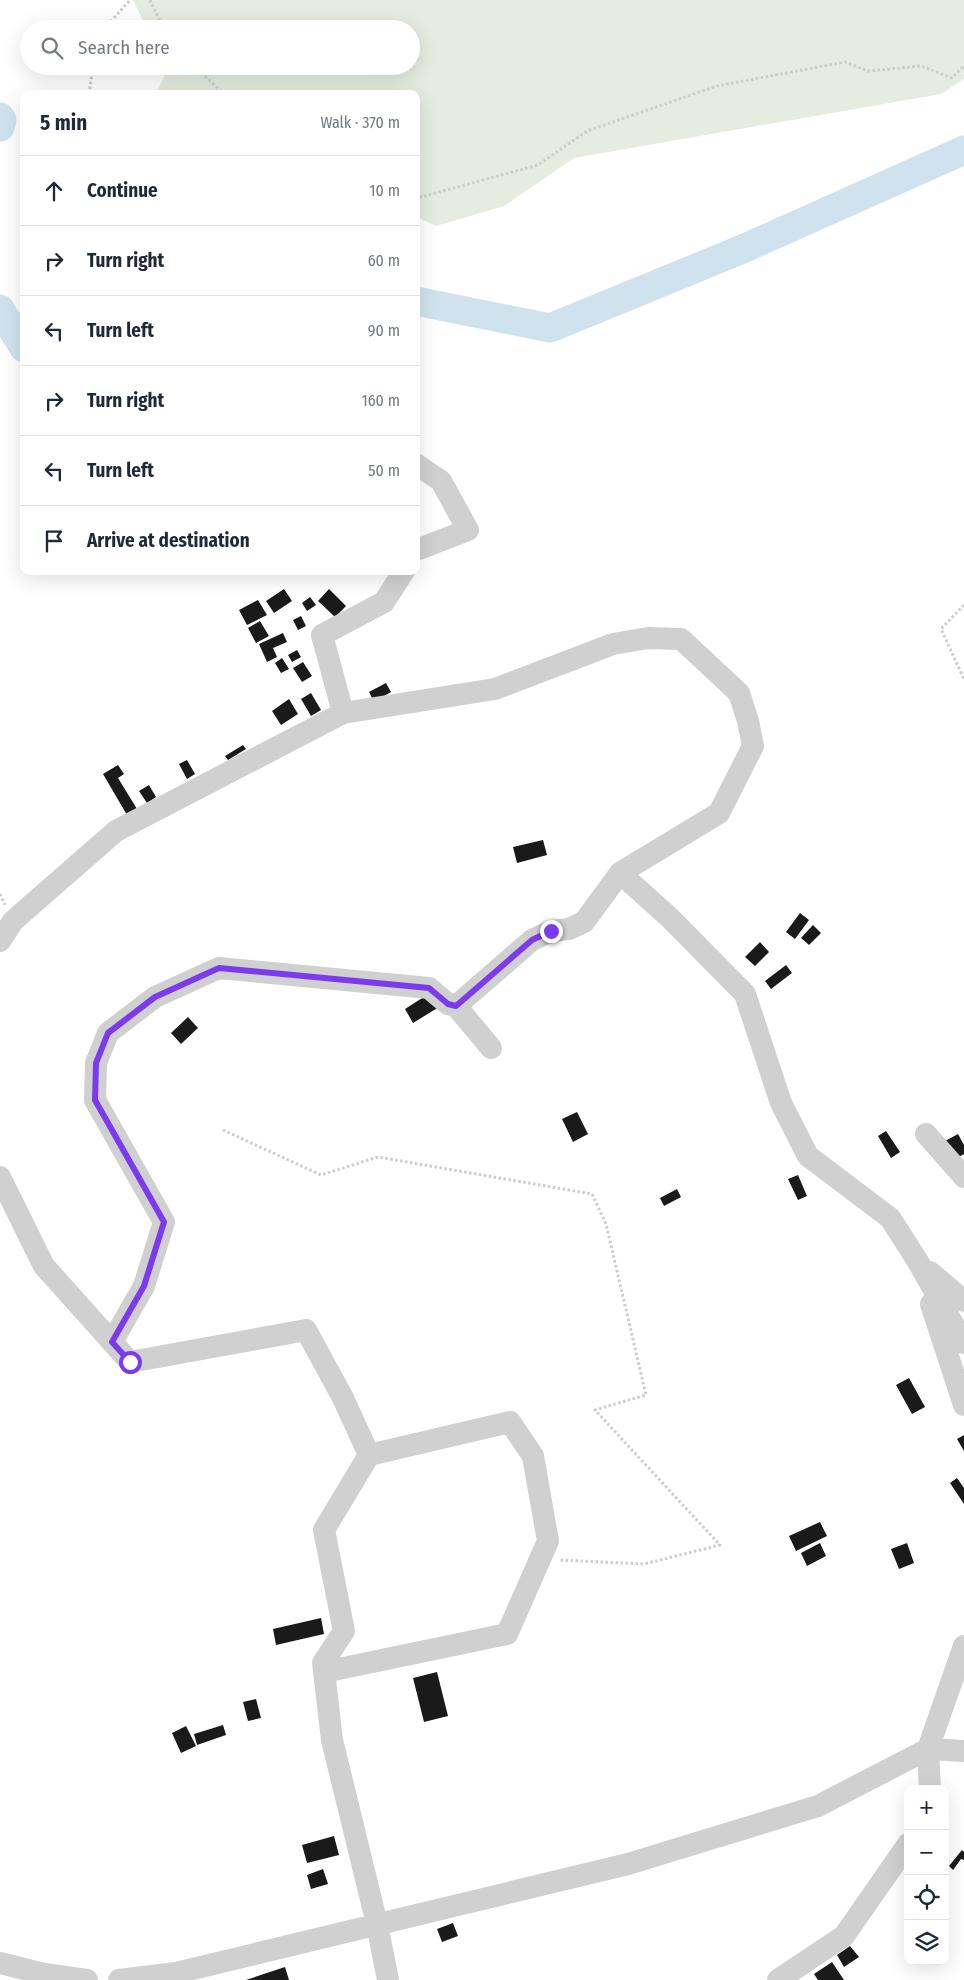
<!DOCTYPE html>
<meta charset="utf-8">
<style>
:root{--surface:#fff;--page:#f2f2f3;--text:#1f2937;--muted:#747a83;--line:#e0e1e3}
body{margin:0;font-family:"Fira Sans Condensed",sans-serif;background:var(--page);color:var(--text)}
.controls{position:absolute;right:15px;bottom:15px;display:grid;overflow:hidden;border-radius:10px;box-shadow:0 5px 20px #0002}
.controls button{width:45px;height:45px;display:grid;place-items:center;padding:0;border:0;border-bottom:1px solid var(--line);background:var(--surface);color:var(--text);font:25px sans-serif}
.stop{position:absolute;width:15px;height:15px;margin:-11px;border:4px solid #7c3aed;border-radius:50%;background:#fff}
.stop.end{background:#7c3aed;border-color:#fff;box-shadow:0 1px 5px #0008}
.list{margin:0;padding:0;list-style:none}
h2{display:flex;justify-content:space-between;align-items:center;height:65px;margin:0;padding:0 20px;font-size:21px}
h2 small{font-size:16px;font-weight:400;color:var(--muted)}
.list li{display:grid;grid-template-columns:32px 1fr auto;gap:15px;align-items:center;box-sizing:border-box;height:70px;padding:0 20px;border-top:1px solid var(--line)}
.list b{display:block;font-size:19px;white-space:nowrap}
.list em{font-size:16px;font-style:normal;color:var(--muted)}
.icon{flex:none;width:28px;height:28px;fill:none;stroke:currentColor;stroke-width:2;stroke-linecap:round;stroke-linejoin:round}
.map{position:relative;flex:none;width:964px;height:1980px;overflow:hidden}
.search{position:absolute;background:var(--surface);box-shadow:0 5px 20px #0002;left:20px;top:20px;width:400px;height:55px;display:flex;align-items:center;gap:12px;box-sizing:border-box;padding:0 18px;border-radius:28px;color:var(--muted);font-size:19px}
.panel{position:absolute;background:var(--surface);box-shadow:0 5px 20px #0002;left:20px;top:90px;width:400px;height:485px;border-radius:10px}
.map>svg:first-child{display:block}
.green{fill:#e6ecdf}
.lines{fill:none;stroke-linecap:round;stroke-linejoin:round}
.river{stroke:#cfe2ee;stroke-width:29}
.building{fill:#1a1a1a}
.path{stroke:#cdcdcd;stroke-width:3;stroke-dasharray:2.5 2.5;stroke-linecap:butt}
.minor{stroke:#d0d0d0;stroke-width:22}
.route{stroke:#7c3aed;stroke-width:6}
</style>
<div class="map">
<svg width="964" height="1980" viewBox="0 0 964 1980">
<rect width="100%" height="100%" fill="#fff"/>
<path class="green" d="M133,0H964V79L941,94L574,158L504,206L436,226L416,217V94H156L167,70L165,66H411V29H147Z"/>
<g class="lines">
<path class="river" d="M0,117L2,120L0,127
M416,301L550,328L745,248L964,150
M0,309L24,348"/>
</g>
<path class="building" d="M284,589L292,601L274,613L266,601Z
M329,589L346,606L335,617L318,601Z
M310,597L316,605L307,611L302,603Z
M258,600L267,615L247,625L239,610Z
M301,616L306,626L298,630L293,620Z
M260,621L269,636L256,643L248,628Z
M283,633L287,642L273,648L277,657L267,662L259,644Z
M297,650L301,657L292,662L288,655Z
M282,658L289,669L281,673L275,663Z
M303,662L312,676L302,682L293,668Z
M386,683L391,692L374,702L369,692Z
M311,693L321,710L311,716L301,699Z
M289,699L298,714L281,725L272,711Z
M243,745L246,749L228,760L225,756Z
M187,760L195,774L187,779L179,764Z
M118,765L124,774L118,778L137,809L127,815L103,774Z
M149,785L156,797L147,803L139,791Z
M543,840L547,855L517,863L513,847Z
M800,913L809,920L795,939L786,932Z
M813,925L821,933L809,945L801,938Z
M760,942L769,952L755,966L745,957Z
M786,965L792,973L771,989L765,981Z
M430,993L439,1007L413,1023L405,1009Z
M188,1017L198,1028L181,1044L171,1033Z
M577,1112L588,1134L573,1142L562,1119Z
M886,1131L900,1152L891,1158L878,1136Z
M958,1134L964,1145V1154L955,1159L945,1141Z
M798,1175L807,1196L798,1200L788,1179Z
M677,1189L681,1197L664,1206L660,1198Z
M909,1378L925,1407L912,1414L896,1385Z
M964,1435V1451L957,1439Z
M957,1478L964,1488V1504L950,1483Z
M820,1522L827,1536L796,1551L789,1536Z
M820,1543L826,1556L807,1566L801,1553Z
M907,1543L914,1563L899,1569L891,1549Z
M321,1618L324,1634L276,1645L273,1629Z
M437,1672L448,1716L424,1722L413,1678Z
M256,1699L261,1718L248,1721L243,1702Z
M223,1725L226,1735L197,1745L194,1734Z
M186,1726L196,1746L181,1753L172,1733Z
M334,1836L339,1855L307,1863L302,1845Z
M962,1850L964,1852V1860L961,1859L953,1870L949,1866Z
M323,1869L328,1884L311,1889L307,1875Z
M453,1923L458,1936L442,1942L437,1929Z
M850,1946L859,1957L844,1967L837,1955Z
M832,1962L844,1980H818L814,1974Z
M285,1967L289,1980H246Z"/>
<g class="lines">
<path class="path" d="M150,0L164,29
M104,29L130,0
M194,66L224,94
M89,94L93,66
M416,186L421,197L538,165L587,131L717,86L845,62L868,71L921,66L952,78L964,66
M964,605L941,629L964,679
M0,894L5,905
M223,1130L321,1175L378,1157L592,1194L606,1224L646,1395L595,1410L720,1545L644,1564L560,1560"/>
<path class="minor" d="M416,464L441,481L468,530L419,549
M404,571L384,602L322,635L343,713L495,689L613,644L648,638L681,639L739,693L748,721L753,746L719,813L620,873
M0,941L13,921L116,831L343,713
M491,1048L456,1006L532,940L551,931L569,929L584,922L620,873L670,918L745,994L781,1103L808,1156L890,1218L917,1260L964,1343
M926,1134L964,1177
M0,1177L44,1266L130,1362L306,1330L343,1398L369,1455L324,1530L344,1631L323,1663L332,1740L377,1924L388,1980
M930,1272L964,1301
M931,1304L964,1405
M112,1342L144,1286L164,1222L95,1100L96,1063L108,1033L155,997L219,968L429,988L448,1004L456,1006
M324,1672L507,1634L548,1541L533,1456L510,1422L369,1455
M930,1789L928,1749L964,1646
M0,1963L44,1974L87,1980
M119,1980L176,1973L628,1864L818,1806L928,1749L964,1751
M778,1980L844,1936L908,1844"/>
</g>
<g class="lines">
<path class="route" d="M130,1362L112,1342L144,1286L164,1222L95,1100L96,1063L108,1033L155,997L219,968L429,988L448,1004L456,1006L532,940L551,931"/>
</g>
</svg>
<div class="controls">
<button>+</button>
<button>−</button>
<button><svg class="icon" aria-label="locate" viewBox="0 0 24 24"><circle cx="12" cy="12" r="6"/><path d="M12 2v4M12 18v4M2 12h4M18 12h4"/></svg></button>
<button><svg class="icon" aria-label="layers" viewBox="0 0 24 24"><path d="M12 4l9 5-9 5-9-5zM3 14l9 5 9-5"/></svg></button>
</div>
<div class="stop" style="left:130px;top:1362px"></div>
<div class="stop end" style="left:551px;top:931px"></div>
<div class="search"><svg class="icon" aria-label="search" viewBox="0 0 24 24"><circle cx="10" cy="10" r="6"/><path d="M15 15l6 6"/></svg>Search here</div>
<section class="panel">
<h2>5 min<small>Walk · 370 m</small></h2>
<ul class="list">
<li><svg class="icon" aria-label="ahead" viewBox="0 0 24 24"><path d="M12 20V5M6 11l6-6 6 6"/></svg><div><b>Continue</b></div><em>10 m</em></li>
<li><svg class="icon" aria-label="right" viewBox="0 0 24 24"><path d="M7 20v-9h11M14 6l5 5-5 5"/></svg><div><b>Turn right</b></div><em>60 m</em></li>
<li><svg class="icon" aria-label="left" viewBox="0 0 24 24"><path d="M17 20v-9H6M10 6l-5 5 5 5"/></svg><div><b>Turn left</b></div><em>90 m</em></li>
<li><svg class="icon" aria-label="right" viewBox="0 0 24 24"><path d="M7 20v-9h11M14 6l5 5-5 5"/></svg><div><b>Turn right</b></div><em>160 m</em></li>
<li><svg class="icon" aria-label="left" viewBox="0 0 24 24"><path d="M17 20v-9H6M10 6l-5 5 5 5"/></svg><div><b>Turn left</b></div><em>50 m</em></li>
<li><svg class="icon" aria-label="arrive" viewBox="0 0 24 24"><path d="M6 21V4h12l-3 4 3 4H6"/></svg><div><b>Arrive at destination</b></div></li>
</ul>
</section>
</div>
